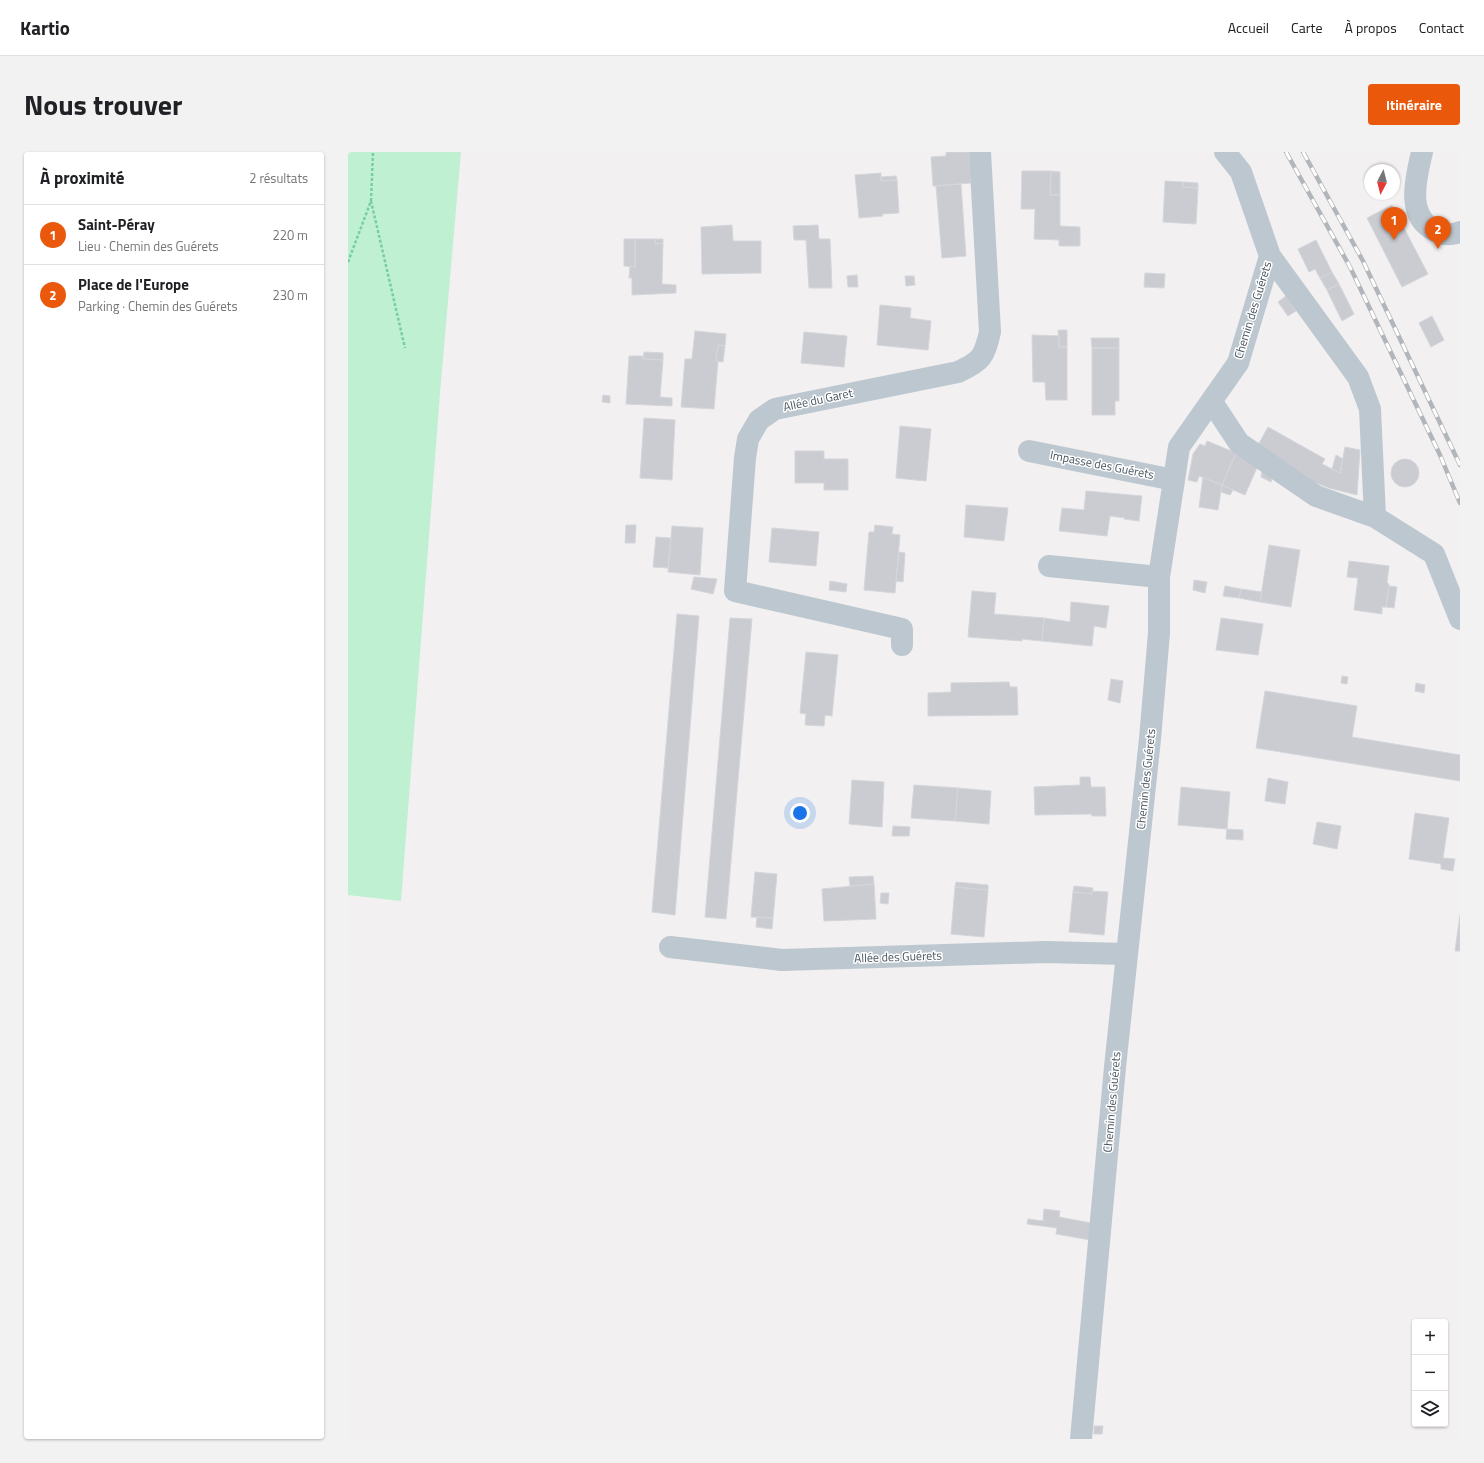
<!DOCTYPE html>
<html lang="fr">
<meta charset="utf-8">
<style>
:root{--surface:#fff;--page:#f2f2f2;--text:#202124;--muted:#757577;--line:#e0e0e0;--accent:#ea580c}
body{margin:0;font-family:"Titillium Web",sans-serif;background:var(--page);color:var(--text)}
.controls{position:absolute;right:12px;bottom:12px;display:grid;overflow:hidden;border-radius:4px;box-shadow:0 1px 3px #0004}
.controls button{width:36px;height:36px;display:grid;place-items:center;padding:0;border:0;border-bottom:1px solid var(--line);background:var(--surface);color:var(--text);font:20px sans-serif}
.compass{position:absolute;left:1016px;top:12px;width:36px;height:36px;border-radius:50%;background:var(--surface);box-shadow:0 1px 3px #0004;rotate:187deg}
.you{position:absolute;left:452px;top:661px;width:14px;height:14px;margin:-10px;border:3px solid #fff;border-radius:50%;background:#1a73e8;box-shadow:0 0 0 6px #1a73e833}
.badge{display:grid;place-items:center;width:26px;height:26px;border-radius:50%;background:var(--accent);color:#fff;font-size:13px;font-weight:700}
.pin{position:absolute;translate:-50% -33px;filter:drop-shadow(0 1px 2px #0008)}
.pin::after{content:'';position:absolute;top:21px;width:14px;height:12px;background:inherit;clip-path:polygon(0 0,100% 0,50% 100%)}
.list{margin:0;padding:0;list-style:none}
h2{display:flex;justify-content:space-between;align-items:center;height:52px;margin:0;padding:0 16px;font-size:17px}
h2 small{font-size:13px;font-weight:400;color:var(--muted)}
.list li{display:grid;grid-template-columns:26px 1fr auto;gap:12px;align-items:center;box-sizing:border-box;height:60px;padding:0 16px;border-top:1px solid var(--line)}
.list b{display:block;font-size:15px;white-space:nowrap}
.list p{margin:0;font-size:13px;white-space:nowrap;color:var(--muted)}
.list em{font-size:13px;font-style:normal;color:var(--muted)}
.icon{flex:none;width:22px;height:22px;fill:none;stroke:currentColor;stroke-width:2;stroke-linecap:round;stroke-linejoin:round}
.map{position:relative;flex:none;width:1112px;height:1287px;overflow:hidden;border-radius:4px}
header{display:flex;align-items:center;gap:24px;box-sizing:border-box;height:56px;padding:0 20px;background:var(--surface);border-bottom:1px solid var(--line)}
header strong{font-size:19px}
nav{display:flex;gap:22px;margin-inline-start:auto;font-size:14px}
.intro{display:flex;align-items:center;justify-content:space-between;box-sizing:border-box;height:96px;padding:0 24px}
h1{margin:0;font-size:28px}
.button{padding:10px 18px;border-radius:4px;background:var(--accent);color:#fff;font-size:14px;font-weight:700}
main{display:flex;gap:24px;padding:0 24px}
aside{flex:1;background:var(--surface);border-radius:4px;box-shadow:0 1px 3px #0004}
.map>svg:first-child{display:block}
.green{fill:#bef0d1}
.building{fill:#caccd2;stroke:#d4d6db}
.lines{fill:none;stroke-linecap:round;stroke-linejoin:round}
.path{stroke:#76cea2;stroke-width:2.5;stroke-dasharray:3 2;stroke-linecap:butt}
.minor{stroke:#bdc7cf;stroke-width:22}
.rail-casing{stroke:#b2b5ba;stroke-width:4.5}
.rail{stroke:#fff;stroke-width:3;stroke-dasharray:9;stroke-linecap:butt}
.labels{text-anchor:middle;stroke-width:3;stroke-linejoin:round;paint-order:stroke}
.street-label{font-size:12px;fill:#47535d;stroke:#fff}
</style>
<header>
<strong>Kartio</strong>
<nav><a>Accueil</a><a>Carte</a><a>À propos</a><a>Contact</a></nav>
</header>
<div class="intro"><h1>Nous trouver</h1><a class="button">Itinéraire</a></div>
<main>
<aside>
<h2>À proximité<small>2 résultats</small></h2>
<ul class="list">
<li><span class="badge">1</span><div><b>Saint-Péray</b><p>Lieu · Chemin des Guérets</p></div><em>220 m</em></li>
<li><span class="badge">2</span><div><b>Place de l'Europe</b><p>Parking · Chemin des Guérets</p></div><em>230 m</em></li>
</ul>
</aside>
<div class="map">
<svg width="1112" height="1287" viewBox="0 0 1112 1287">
<rect width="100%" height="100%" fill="#f2f0f0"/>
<path class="green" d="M0,0H113L92,241L53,749L0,743Z"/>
<path class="building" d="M598,0H621L623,31L585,34L583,5L598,4Z
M674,19H703L702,43H712V74L732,75V94H711V88L686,87L687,57H673Z
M703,19L712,20V43H702Z
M533,21V29L549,28L551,61L534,62L535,64L511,66L507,23Z
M548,24L549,28L533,29V25Z
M817,29L835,30V35L850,36L848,72L815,70Z
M835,30L850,31V36L835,35Z
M613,32L618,104L594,106L588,34Z
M1044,53L1080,122L1054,135L1019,66Z
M384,73L385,89H413V121L354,122L353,75Z
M470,73L471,87H482L484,136H461L458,88H446L445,74Z
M276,87H287V115L276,114Z
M287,87H307V92L315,91L314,132L328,133V141L284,143V126H281L282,114L287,115Z
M307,87H315V91L307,92Z
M968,88L984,120L972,126L967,117L961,120L950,97Z
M984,120L991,132L979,138L972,126Z
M797,121L817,122L816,136L796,135Z
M509,123L510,135H500L499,124Z
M557,124H566L567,133L558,134Z
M991,132L1006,162L994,169L979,138Z
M938,144L948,159L940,164L930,150Z
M532,153L563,156L562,166L583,169L580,198L529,193Z
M1084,164L1096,188L1083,195L1071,171Z
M710,178H719V195H711Z
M347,179L378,182L377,194L370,193L368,209H370L366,257L333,255L337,207H344Z
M456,180L499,184L496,215L453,211Z
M684,183L711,184V195H719V248H698L697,230H685Z
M743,186H771V196H744Z
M370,193L377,194L375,210L368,209Z
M744,196H771V249H767V263H744Z
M296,200L315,201V208L295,207Z
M281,204H295V207L315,208L312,245L324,246V254L278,252Z
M255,243L262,244V251L254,250Z
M296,266L327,268L324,328L292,326Z
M552,274L583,277L578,329L548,326Z
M920,275L977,307L974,312L992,321L997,295L1012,298L1009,343L981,336L966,330L909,295Z
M859,289L888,301L874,333L851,324L849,330L840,328L845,302L852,292L857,294Z
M447,299H476V307H500V338H476V331H447Z
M888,301L911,311L897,343L874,333Z
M988,303L995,307L992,321L984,317Z
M1043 321a14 14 0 1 1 28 0a14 14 0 1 1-28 0Z
M915,313L926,319L923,330L913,325Z
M855,325L874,333L870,358L851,355Z
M874,333L885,338L882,343L873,340Z
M738,339L794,344L791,369L776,367L777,366L762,364L759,384L711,379L714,356L736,358Z
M618,353L660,356L656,389L616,385Z
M278,373H288L287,391H277Z
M527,373L545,375L544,382L552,383L547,441L516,438L521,380H526Z
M324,374L355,376L352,423L320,420Z
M424,376L471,380L468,414L421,410Z
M308,385L323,386L320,416L305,415Z
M921,393L952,398L943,455L912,450Z
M551,400L557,401L555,430L548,429Z
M1001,409L1041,414L1039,431L1041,432L1038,455H1034V462L1006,458L1010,426L999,425Z
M346,425L369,427L365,442L343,437Z
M846,428L859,430L857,441L845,438Z
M482,429L499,432L498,440L481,438Z
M877,434L893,437L891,446L875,444Z
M1041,434L1049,435L1046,456L1038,455Z
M893,437L914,440L912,450L891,446Z
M624,439L648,441L646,462L696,466L694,489L674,487V489L620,485Z
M723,450L761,454L758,476L746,474L744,494L694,489L696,466L722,470Z
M329,462L351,464L327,763L304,760Z
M382,466L404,467L378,767L357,765Z
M873,466L915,472L910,503L868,498Z
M458,500L490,503L484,564L477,563L476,574L457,573L458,562L452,561Z
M994,524L1000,525L999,532L993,531Z
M763,527L775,529L772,551L760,548Z
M661,530L662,535H669L670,563L580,564V541L603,540V531Z
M1068,531L1077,533L1076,541L1067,539Z
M917,539L1009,554L1004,585L1112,603V629L908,596Z
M732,625H742L743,635H757L758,664H744L743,662L687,663L686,635L732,633Z
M920,626L940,630L937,652L917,649Z
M504,628L536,630L534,675L501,672Z
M566,633L610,636L607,669L563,666Z
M833,635L882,640L879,677L830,673Z
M610,636L643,639L641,672L607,669Z
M1067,661L1101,666L1095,706L1107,707L1105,719L1093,717V712L1061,707Z
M969,670L993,674L989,697L965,692Z
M545,674L562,675L561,684H544Z
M879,677L895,678V688L878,687Z
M407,720L429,722L425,766L403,765Z
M525,724L526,732L502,734L501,725Z
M608,730L640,733V738L607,735Z
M526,732L528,767L476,769L474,737Z
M726,734L745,736L744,742L725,740Z
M607,735L640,738L636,785L603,782Z
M744,739L760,740L756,783L721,780L725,740L744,742Z
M533,741H541L540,752L532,751Z
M1112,763V799H1107Z
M409,765L425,766L424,777L408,775Z
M696,1057L712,1059L711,1065L743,1071L742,1088L708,1082L709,1076L679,1072L680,1067L695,1069Z
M746,1274H755L754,1282H746Z"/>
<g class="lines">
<path class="path" d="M23,49L25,0
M0,110L23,49L57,196"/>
<path class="minor" d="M1074,0C1068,26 1057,65 1088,79C1095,83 1104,83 1112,80
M922,104L1010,225L1022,257L1027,365
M864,250L891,291L968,344L1027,365L1086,402L1112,467
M681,299L826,328
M701,414L811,425
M554,493V477L387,439L397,306L400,287L411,268L427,257L610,220C634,209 636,205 642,180L632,0
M322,795L434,808L697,800L779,802
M733,1287L767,915L802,587L811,481V425L826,328L831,295L890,211L922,104L893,20L877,0"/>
<g class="rail-casing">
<path id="rail" d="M938,0L1002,115L1092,303L1112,351
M955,0L1015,109L1112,313"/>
</g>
<use href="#rail" class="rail"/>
</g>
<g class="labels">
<g class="street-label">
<text transform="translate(905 158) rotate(-73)" y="4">Chemin des Guérets</text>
<text transform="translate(470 248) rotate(-12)" y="4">Allée du Garet</text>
<text transform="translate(754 313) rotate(11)" y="4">Impasse des Guérets</text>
<text transform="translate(798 627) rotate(-84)" y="4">Chemin des Guérets</text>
<text transform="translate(550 805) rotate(-2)" y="4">Allée des Guérets</text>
<text transform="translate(764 950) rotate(-85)" y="4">Chemin des Guérets</text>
</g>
</g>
</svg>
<div class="controls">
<button>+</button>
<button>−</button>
<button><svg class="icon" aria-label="layers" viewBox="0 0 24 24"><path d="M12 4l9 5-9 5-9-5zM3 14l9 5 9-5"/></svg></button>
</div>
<svg class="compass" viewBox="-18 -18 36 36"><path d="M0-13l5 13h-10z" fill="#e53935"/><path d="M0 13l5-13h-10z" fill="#757577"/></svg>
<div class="you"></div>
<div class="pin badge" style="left:1046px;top:88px">1</div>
<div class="pin badge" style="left:1090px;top:97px">2</div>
</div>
</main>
